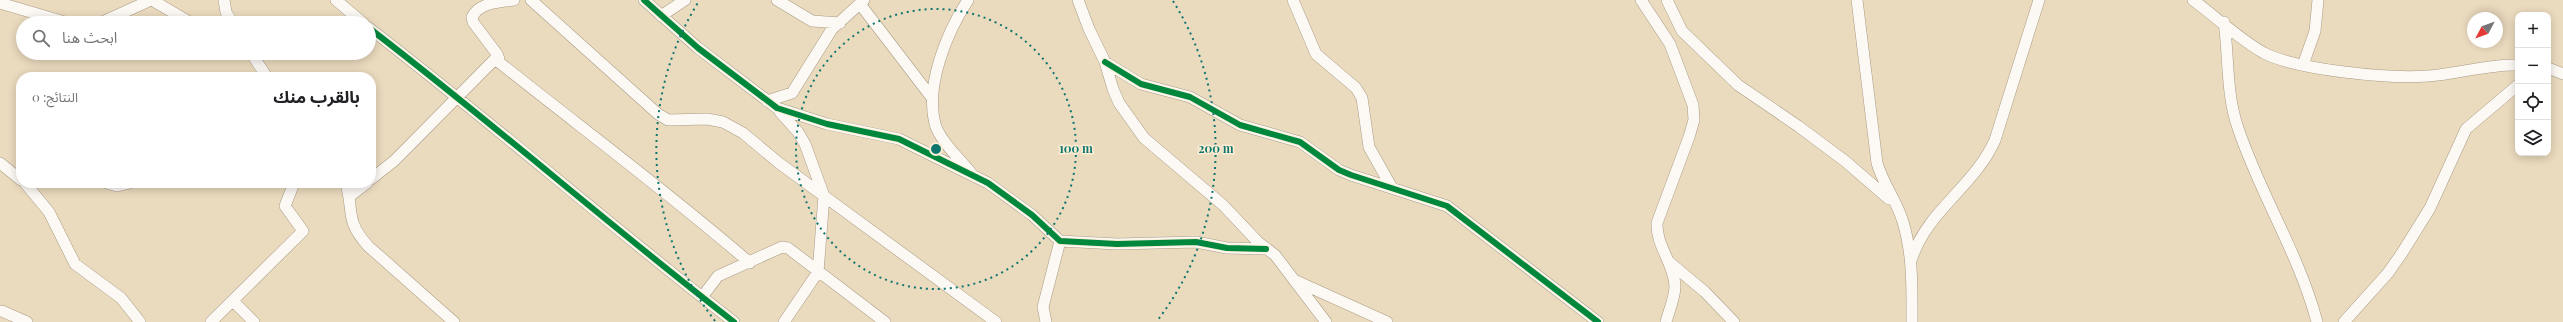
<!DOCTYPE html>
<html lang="ar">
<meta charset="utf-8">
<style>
:root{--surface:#fff;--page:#f6f6f6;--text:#202124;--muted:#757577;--line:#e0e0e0}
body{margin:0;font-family:"Playfair Display","Noto Sans Arabic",serif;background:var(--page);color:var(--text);direction:rtl}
.controls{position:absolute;right:12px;top:12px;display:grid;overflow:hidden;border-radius:8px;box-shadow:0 2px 10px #0003}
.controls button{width:36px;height:36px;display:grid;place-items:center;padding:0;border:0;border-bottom:1px solid var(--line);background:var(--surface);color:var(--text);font:20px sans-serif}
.compass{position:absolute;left:2467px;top:12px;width:36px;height:36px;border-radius:50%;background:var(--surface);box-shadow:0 2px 10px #0003;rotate:229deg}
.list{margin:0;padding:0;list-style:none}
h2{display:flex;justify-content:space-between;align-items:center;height:52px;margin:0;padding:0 16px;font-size:17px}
h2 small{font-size:13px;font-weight:400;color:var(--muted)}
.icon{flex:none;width:22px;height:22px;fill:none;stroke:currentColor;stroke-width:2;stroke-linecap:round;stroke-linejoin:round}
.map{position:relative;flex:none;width:2563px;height:322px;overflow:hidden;direction:ltr}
.search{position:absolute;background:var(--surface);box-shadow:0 2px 10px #0003;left:16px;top:16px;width:360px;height:44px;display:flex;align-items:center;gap:10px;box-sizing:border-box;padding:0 14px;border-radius:22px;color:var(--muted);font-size:15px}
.panel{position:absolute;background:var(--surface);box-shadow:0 2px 10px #0003;left:16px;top:72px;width:360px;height:116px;border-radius:16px;direction:rtl}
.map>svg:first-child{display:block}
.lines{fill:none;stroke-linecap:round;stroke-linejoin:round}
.street-casing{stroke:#a99b83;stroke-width:12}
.street{stroke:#fcf9f5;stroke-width:11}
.cycleway-casing{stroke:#fceed5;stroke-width:8}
.cycleway{stroke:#00873e;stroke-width:6}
.ring{fill:none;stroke:#0f766e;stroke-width:2;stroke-dasharray:2 4}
.centre{fill:#0f766e;stroke:#fceed5;stroke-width:2}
.ring-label{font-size:12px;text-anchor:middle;font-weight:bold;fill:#0f766e;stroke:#fceed5;stroke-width:3;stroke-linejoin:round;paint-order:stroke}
</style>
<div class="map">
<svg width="2563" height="322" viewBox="0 0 2563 322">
<rect width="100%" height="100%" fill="#eadabe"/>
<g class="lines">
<g class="street-casing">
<path id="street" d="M152,0L191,23
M224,0L226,12L232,23
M336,0L363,23
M531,0L658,114L668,120L707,119L723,122L743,133L779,163L996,322
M644,0L698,48L777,108L827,124L899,139L988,183L1032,215L1060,241L1117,244L1196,242L1227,248L1266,249
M777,0L812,21L840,23
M968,0C947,32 925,85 935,124C940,141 960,159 971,173
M1078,0L1089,29L1105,62L1113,89L1119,103L1144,138L1223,205L1258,242L1275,255L1326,322
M1293,0L1316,54L1356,88L1362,98L1369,147L1392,188
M1641,0L1670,44L1693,105L1694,120L1689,137L1657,223C1656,246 1674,263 1675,286C1675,298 1669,310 1666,322
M1667,0L1682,31L1738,85L1798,126L1845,161L1889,199
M1857,0L1877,163C1883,184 1897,201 1903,222C1913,255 1912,288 1912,322
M2193,0C2216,17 2239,39 2264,53C2297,70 2390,79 2428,76C2458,74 2488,64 2518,65
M0,3L68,23
M860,4L932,98
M661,16L685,0
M2224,22C2229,57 2226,94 2238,128C2260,194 2299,254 2317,322
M100,23L151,0
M369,28C493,123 610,226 734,322
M251,53L267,77
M495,59C580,127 668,192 750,263
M1105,62L1141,84L1190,97L1240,125L1300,142L1339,170L1351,175L1447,206L1598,322
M2303,65L2315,31L2318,0
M2548,68L2563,74
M767,101L792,93L832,29L864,0
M780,112L798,132L805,144L824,196L818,272L784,322
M0,163L21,180
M371,179L394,161L495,59H499L497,54L473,22L472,17C480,2 500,2 514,0
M25,183L49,212L75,264L121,298L140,322
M107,183L117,186L130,183
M346,183C354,213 345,220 368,246L454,322
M350,196L367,183
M1912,258C1927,211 1974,187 1995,140L2039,0
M1668,261L1705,292L1734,322
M1294,280L1387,322
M702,297L718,276L782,247L788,248L885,322
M233,301L254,322
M2,311L27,322
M211,322L303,231L285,206L294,183
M1046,322L1043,307L1060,241
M2344,322L2388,273L2402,253L2430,208L2466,129L2518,85"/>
</g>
<use href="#street" class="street"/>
<g class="cycleway-casing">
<path id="cycleway" d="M644,0L698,48L777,108L827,124L899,139L988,183L1032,215L1060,241L1117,244L1196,242L1227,248L1266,249
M369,28C493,123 610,226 734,322
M1105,62L1141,84L1190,97L1240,125L1300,142L1339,170L1351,175L1447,206L1598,322"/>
</g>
<use href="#cycleway" class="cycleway"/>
</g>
<g class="ring">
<circle cx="936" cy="149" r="140"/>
<path d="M715 321A280 280 0 0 1 699 1M1173 1A280 280 0 0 1 1157 321"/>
</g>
<circle cx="936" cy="149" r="6" class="centre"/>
<g class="ring-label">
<text x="1076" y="153">100 m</text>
<text x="1216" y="153">200 m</text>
</g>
</svg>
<div class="controls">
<button>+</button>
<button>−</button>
<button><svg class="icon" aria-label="locate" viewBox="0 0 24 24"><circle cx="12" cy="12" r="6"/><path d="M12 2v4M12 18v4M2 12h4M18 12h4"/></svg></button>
<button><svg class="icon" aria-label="layers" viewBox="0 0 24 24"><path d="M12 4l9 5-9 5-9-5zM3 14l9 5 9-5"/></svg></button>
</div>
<svg class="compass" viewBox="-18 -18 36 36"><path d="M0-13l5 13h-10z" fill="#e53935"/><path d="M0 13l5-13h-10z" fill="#757577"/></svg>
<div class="search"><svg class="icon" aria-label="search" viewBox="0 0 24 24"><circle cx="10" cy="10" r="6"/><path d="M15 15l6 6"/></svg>ابحث هنا</div>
<section class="panel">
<h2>بالقرب منك<small>النتائج: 0</small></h2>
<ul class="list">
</ul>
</section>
</div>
